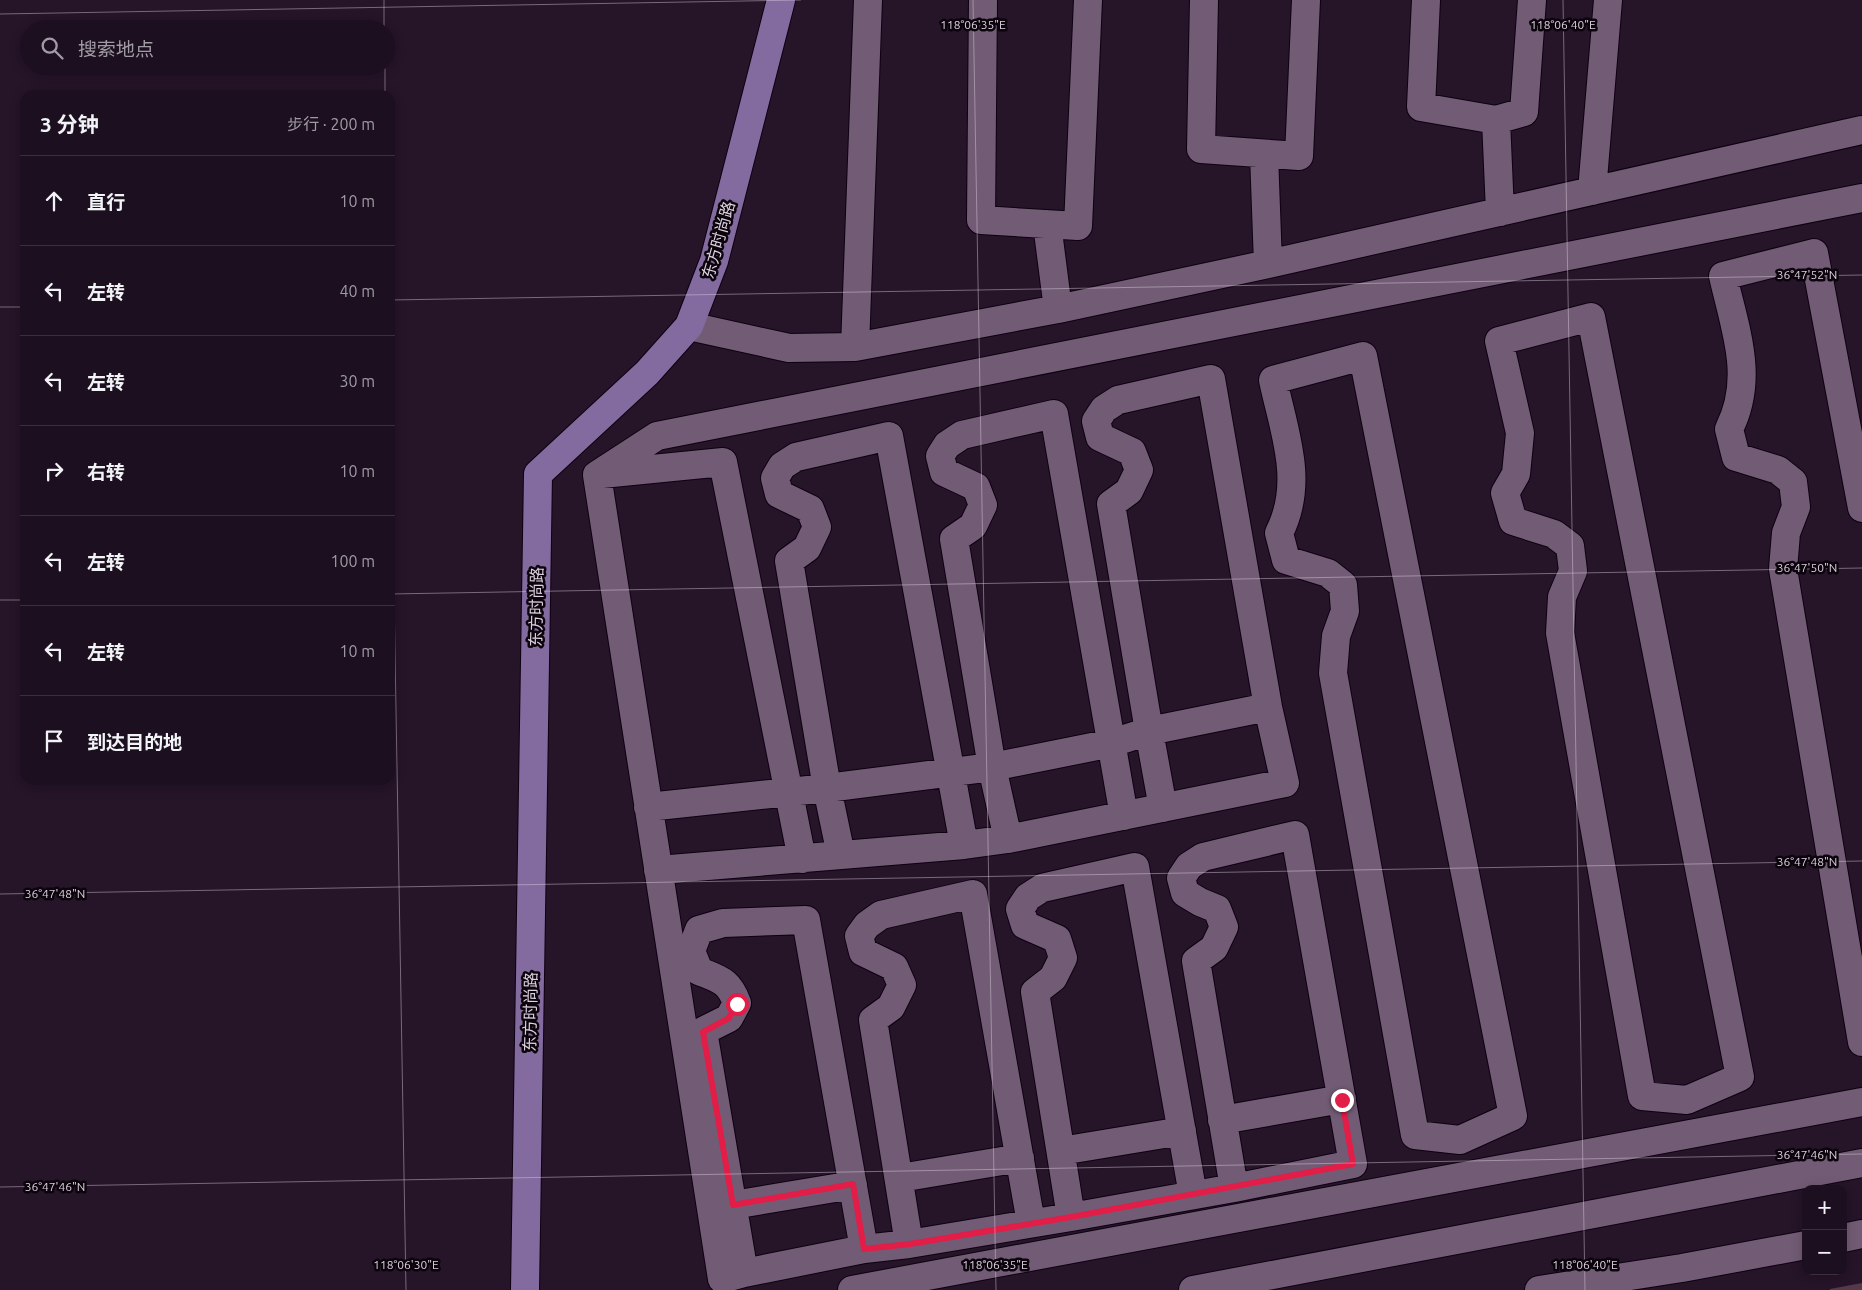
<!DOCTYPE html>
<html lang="zh">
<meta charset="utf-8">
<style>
:root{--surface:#1c0f1f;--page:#291d2c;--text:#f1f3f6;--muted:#a09ca4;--line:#3a2f3d}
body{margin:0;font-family:Ubuntu,"Noto Sans SC",sans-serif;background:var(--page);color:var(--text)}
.controls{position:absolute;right:15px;bottom:15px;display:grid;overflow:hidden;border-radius:10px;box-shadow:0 2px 12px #0003}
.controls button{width:45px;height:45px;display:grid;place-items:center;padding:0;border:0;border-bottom:1px solid var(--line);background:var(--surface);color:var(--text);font:25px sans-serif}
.stop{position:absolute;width:15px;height:15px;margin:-11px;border:4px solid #e11d48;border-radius:50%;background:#fff}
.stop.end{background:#e11d48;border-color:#fff;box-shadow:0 1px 5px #0008}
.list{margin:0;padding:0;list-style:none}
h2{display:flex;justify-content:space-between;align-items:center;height:65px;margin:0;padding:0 20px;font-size:21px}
h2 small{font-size:16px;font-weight:400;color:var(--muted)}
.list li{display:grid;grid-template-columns:32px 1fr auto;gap:15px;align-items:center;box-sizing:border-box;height:90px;padding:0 20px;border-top:1px solid var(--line)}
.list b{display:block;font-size:19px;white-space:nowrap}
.list em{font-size:16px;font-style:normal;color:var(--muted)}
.icon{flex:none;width:28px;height:28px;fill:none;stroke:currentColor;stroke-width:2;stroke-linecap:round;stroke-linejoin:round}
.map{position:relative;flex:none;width:1862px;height:1290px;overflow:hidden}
.search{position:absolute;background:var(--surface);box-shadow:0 2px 12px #0003;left:20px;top:20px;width:375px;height:55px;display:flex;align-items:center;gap:12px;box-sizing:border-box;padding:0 18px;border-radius:28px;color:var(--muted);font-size:19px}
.panel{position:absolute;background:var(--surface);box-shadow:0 2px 12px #0003;left:20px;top:90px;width:375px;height:695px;border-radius:15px}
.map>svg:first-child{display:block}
.building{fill:#553849}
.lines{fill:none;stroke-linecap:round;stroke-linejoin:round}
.minor-casing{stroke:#0e0112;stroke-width:30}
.major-casing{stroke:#0e0112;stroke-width:30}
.minor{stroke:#725c75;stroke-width:28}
.major{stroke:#836ba0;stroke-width:28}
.route{stroke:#e11d48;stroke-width:6}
.ticks{fill:none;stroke:#ddd0df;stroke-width:1;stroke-opacity:0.45}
.labels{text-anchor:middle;stroke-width:5;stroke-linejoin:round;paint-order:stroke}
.street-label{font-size:16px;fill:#ddd0df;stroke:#0b040c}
.ticks-label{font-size:12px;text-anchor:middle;fill:#ddd0df;stroke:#0b040c;stroke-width:5;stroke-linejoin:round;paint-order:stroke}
</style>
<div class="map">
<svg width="1862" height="1290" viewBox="0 0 1862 1290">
<rect width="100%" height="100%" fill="#261429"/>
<path class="building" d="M1862,1283V1290H1830V1289Z"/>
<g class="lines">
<g class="minor-casing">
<path id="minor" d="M983,0L981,220L1078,226L1088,0
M1204,0L1201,149L1299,156L1306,0
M1426,0L1421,107L1496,120L1524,112L1532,0
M1496,120L1500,212
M1264,154L1268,264
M1592,191L1608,0
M1047,224L1058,309
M1591,317L1740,1077L1687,1100L1642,1096L1560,633L1562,597L1573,571L1570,546L1554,534L1513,521L1505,493L1516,474L1520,433L1499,341Z
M689,326L789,348L855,347L1058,309L1268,264L1862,130
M855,347L868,0
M1363,356L1513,1116L1460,1140L1415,1135L1333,673L1336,636L1345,611L1343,585L1328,573L1286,560L1279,533C1305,482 1284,432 1273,380Z
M602,474L723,462L802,859
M1862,508L1814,253L1723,276C1735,329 1755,378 1729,429L1736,457L1778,470L1793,482L1796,507L1786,533L1783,569L1862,1042
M648,807L827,788L841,855
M1124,816L1054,414L962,435L947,445L940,456L944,472L976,487L983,505L973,526L954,539L992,767L1112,743L1149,731L1163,808
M1295,835L1353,1164L1234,1188L1196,961L1214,948L1224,927L1217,909L1200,902L1185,893L1181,878L1189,866L1203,857Z
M964,845C939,709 913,573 889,436L796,457L782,466L775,478L779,494L810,509L817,527L807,548L789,561L827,788L992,767L1008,839
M658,870L964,845L1008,839L1285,783L1268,707L1211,379L1118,400L1104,409L1096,421L1100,437L1132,452L1139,470L1129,491L1111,504L1149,731L1268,707
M1222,1120L1342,1099
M1061,1151L1182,1131
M900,1178L1020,1158
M1193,1195L1135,867L1042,888L1028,897L1020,909L1025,925L1057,939L1063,958L1053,978L1035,992L1071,1217L1234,1188
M733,1205L853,1185
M1031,1223L973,894L881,915L867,925L859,936L863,952L894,967L902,985L891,1007L873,1020L909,1244L1071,1217
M1843,1238L1862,1234
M864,1249L806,920L723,923L699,930L691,951L699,971C721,980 729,981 737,1003L729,1018L703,1031L744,1273L864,1249L909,1244
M744,1273L722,1279L597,475L657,436L1862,198
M852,1290L1862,1102
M1193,1290L1862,1163
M1539,1290L1682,1268L1806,1245"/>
</g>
<g class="major-casing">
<path id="major" d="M525,1290L538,474L647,373L689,326L714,261L781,0"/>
</g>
<use href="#minor" class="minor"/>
<use href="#major" class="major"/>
</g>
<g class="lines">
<path class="route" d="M737,1004L729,1018L703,1032L733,1205L853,1184L864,1249L910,1244L1071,1217L1353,1164L1342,1100"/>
</g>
<path class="ticks" d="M384,0V29M973,0L996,1290M1563,0L1585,1290M0,14L801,0M385,66V95M390,300L1862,275M0,307H25M390,360L406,1290M390,594L1862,568M0,600H25M0,894L1862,861M0,1187L1862,1154"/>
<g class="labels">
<g class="street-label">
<text transform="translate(718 240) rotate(-74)" y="6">东方时尚路</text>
<text transform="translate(536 607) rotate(-89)" y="6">东方时尚路</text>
<text transform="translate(530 1012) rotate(-89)" y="6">东方时尚路</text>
</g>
</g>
<g class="ticks-label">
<text x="973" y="29">118°06'35"E</text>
<text x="1563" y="29">118°06'40"E</text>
<text x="1807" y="279">36°47'52"N</text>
<text x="1807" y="572">36°47'50"N</text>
<text x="1807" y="866">36°47'48"N</text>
<text x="55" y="898">36°47'48"N</text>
<text x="1807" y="1159">36°47'46"N</text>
<text x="55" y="1191">36°47'46"N</text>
<text x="406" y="1269">118°06'30"E</text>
<text x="995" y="1269">118°06'35"E</text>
<text x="1585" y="1269">118°06'40"E</text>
</g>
</svg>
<div class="controls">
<button>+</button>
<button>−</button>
</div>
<div class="stop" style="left:737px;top:1004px"></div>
<div class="stop end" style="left:1342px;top:1100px"></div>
<div class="search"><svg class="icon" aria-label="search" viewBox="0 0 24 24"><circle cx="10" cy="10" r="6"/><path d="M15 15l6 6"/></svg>搜索地点</div>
<section class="panel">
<h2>3 分钟<small>步行 · 200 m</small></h2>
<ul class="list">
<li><svg class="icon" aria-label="ahead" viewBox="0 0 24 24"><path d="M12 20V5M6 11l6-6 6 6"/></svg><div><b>直行</b></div><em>10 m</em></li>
<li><svg class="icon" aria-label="left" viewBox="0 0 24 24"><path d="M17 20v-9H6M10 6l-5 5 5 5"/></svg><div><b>左转</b></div><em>40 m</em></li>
<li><svg class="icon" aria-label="left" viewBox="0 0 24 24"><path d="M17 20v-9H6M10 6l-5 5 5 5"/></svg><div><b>左转</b></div><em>30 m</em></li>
<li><svg class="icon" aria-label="right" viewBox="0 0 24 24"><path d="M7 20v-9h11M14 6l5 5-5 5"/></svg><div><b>右转</b></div><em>10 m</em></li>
<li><svg class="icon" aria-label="left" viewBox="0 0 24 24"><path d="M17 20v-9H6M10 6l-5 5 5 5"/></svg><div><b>左转</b></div><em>100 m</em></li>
<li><svg class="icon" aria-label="left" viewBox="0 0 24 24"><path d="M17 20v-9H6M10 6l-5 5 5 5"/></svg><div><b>左转</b></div><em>10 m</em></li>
<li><svg class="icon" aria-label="arrive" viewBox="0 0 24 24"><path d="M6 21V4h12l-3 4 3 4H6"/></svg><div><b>到达目的地</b></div></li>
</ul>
</section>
</div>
